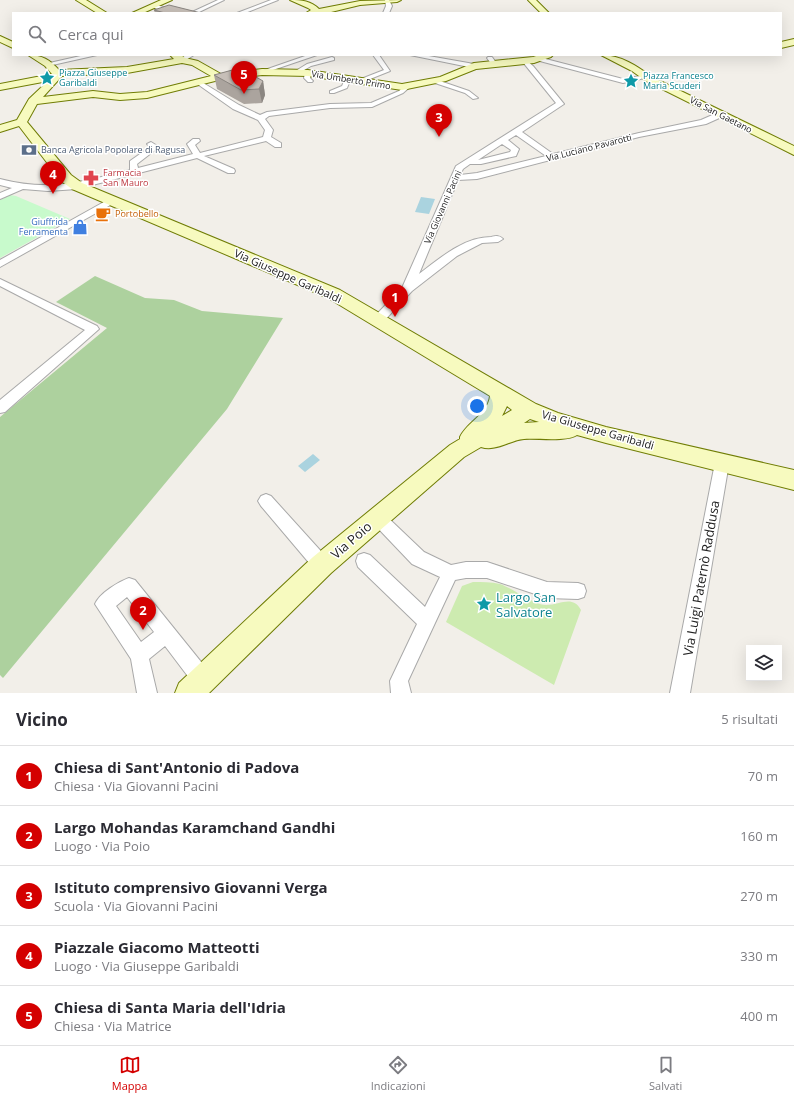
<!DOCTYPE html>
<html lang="it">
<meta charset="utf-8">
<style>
:root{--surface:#fff;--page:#f2f2f3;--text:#2b2b33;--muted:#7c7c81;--line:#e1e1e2;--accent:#d40000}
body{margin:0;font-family:"Open Sans",sans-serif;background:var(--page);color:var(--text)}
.controls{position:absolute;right:12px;bottom:12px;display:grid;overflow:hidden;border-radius:0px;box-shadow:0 4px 16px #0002}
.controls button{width:36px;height:36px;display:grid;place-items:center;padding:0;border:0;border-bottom:1px solid var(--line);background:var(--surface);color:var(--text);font:20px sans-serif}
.you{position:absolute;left:477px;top:406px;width:14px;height:14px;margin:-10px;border:3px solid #fff;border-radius:50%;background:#1a73e8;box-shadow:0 0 0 6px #1a73e833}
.badge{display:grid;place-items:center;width:26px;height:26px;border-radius:50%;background:var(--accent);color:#fff;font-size:13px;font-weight:700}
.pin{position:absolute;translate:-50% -33px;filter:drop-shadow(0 1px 2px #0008)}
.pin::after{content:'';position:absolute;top:21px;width:14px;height:12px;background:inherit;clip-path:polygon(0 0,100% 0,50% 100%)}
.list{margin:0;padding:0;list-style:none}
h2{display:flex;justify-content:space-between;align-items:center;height:52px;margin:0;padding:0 16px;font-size:17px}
h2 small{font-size:13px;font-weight:400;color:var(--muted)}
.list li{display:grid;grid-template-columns:26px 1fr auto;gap:12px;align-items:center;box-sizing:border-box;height:60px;padding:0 16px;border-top:1px solid var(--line)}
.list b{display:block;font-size:15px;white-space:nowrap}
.list p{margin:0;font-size:13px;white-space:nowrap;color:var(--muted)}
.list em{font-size:13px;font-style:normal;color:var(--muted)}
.icon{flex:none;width:22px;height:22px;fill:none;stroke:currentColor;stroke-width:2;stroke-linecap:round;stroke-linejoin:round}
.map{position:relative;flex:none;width:794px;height:693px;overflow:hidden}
.search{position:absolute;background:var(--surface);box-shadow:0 4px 16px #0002;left:12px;right:12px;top:12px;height:44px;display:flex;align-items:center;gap:10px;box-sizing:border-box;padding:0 14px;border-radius:0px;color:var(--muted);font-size:15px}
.sheet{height:352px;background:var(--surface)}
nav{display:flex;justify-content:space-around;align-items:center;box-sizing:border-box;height:56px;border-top:1px solid var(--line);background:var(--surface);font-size:11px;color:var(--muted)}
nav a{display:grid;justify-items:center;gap:2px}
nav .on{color:var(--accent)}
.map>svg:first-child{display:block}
.grass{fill:#cdebb0}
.forest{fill:#add19e}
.park{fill:#c8facc}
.water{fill:#aad3df}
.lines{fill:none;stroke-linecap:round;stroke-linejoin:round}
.street-casing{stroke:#a9a9a9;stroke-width:2}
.secondary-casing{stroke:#707d05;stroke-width:2}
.street{fill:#fff;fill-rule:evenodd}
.secondary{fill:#f7fabf;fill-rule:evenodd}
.wall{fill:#aba49e}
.shaded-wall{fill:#8b8681}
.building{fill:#c7bfb8;stroke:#8b8681}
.labels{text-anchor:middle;stroke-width:3;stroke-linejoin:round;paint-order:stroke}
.far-culture-label{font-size:9px;fill:#0d838f;stroke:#fff;text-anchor:start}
.far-street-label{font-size:9px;fill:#222;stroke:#fff}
.far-service-label{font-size:9px;fill:#4e5e75;stroke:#fff;text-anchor:start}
.far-health-label{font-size:9px;fill:#be3a42;stroke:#fff;text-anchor:start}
.far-food-label{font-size:9px;fill:#c56008;stroke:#fff;text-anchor:start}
.far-shop-label{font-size:9px;fill:#366cbe;stroke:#fff;text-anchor:end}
.street-label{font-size:11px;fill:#222;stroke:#fff}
.near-street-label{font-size:13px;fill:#222;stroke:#fff}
.near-culture-label{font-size:13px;fill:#0d838f;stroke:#fff;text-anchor:start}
</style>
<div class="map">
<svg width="794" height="693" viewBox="0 0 794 693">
<rect width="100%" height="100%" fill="#f2efe9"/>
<path class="grass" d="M473,582C482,582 491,582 500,584C512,588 535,605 545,605C559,606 572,594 581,610L554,685L446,622L462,586Z"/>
<path class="forest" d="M95,276L145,298L174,300L202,311L283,318L227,409L3,678L0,675V417L107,328L56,302Z"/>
<path class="park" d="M10,195L16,196L70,219L0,258V200Z"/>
<path class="water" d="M421,197L435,199L429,214L415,212Z
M313,454L320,460L305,472L298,466Z"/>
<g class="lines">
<g class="street-casing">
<path id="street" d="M218,0H224L197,13H190Z
M271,0H278L245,13H237Z
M385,0H389L392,6L389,13H383L386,6Z
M153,4L181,12L182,13H173L151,7L150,6Z
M85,55H97L48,66L45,64Z
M186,55H194L184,61H180V59Z
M308,55H317L264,73L259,72Z
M373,55H379L390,71L365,81H361V79L384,70Z
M410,55H423L474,64L477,66L474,68Z
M332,57L334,58V60L311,66L299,73L294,72L307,64Z
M488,57H492L497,64L496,65H492L487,58Z
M538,57L623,79L646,75L649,77L623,83L536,60L535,59Z
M525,59L533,66L564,104L522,132L553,154L639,133L701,120L717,113H725L726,115L706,124L639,137L477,179L458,180L419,274C440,258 464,237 491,237C496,236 499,235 503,239L498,242L482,243L457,256L412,291L382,323H374L372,320L374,317L402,288L456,166L556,103L522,61ZM516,135L546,156L477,173L460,175L463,169L470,164H481L516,156L519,149L508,140ZM502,144L511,150L510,152L478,160Z
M308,71L311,73L310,78L313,81L312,82H308L304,78L305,73Z
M346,77L351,78L347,88L334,93H330V91L342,86Z
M434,79L469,91L478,98L473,99L465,93L432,82L431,81Z
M196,81H200L239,105L260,115L267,112L330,104L371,103L399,91L406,85L411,86L403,93L372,107L330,108L269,116L265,119L273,130L271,137L281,143V147H275L266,141L204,156L234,169L235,171L234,173H228L197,158L77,189L48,191L23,189L0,199V193L12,188L0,185V179C50,192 81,182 130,170V161L150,147L147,144L151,142L159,147L137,164L138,168L193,154L187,144L193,139H199L200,141L195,145L200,153L263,137L265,130L258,120L233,109L196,83Z
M111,198L114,199L116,201L114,203L0,267V260Z
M0,279L97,326L99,329L5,412L0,413V400L85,330L0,286Z
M722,457L727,459L729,463L690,693H670L715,463L717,459Z
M266,494L271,496L328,559L330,565L328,571L322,573L316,571L261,506L258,501L261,496Z
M377,510L382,512L424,552L451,565L466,562H487L547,582L578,583L584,585L586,591L584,597L578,599L547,598L487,578H466L455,580L408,681L411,693H391L390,681L417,624L358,567L356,561L358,555L364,553L370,555L425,607L440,577L412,564L372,522L369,517L372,512Z
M129,578L135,580L210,673L212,680L210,687L203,689L196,687L165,646L149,659L157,693H137L131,659L95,604C100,593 118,582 129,578ZM127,597L154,632L141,642L116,606Z"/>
</g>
<g class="secondary-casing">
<path id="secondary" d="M76,0H86L107,13H97Z
M161,0H172L143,13H132Z
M290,0C302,0 311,1 319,9L360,1L401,0L397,2L360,5L327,13H306L311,10L308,8Z
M528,0H536L549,13H541Z
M0,36L13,42V48L0,42Z
M794,39V45L781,48V42Z
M28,55C42,55 50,60 59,70L127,67L174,59L170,55H181L185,58L198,61L221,74L262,69L308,70L402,84L440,77L474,63L533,57L539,55H553L551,57L534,63L476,69L446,81L402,90L308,76L262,75L219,80L147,98L120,100L93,97L37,104L27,122L71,175L82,183L340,290L536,404L558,413L606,427L794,470V490L606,443L577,435C566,442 538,438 524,439C510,440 496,452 481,447L464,457L331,573L209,693H175L179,683L313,557L450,445L460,439V437C467,422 488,414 490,396L328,298L72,189L61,181L19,126L0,132V125L17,120L29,99L48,81L0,90V84L52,74L45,66ZM182,63L192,65L211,76L147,92L120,94L93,91L43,97L62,76L127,73ZM507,406L512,410L502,416ZM530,419L539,422L524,423Z
M601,55C621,55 637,66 652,77L794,146V155L646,81L632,71Z"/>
</g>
<use href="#street" class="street"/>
<use href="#secondary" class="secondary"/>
</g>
<path class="wall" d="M154,10L201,13H155Z
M214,75L263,81L265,95L262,103L244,104L217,89Z"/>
<path class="shaded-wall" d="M263,81L265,95L262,103L259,89Z"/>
<path class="building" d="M169,5L201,13H165L154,10Z
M236,69L253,78L256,77L263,81L259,89L241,90L214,75Z"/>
<defs>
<g id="sight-bare" transform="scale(1.2)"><path d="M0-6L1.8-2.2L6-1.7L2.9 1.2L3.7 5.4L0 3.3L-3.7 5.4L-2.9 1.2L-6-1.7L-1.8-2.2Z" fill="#0f9aa8" stroke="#fff" stroke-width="2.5" paint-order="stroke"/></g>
<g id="bank-bare" transform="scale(1.2)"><path d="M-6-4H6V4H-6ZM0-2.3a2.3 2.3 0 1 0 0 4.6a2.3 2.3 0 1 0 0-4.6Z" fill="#5c6f8a" stroke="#fff" stroke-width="2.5" paint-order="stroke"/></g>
<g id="pharmacy-bare" transform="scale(1.2)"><path d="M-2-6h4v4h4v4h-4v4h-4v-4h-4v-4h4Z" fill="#e0444e" stroke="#fff" stroke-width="2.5" paint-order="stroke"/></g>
<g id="cafe-bare" transform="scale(1.2)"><path d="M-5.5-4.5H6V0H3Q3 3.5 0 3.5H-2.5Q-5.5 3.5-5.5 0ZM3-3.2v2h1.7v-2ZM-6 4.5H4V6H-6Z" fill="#e8710a" stroke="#fff" stroke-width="2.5" paint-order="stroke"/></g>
<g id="shop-bare" transform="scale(1.2)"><path d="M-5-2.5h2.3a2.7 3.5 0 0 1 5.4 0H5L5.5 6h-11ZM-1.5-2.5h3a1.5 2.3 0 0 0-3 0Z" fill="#3f7fe0" stroke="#fff" stroke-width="2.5" paint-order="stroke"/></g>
</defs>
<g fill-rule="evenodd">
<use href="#sight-bare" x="47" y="78"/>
<use href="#sight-bare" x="631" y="81"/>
<use href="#bank-bare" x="29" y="150"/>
<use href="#pharmacy-bare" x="91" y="178"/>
<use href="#cafe-bare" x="103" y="214"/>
<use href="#shop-bare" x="80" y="227"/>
<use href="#sight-bare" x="484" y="604"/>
</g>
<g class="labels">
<g class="far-culture-label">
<text x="59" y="76">Piazza Giuseppe<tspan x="59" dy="10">Garibaldi</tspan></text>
<text x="643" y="79">Piazza Francesco<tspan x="643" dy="10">Maria Scuderi</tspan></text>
</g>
<g class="far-street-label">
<text transform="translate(351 80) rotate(9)" y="3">Via Umberto Primo</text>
<text transform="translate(721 115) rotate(27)" y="3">Via San Gaetano</text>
<text transform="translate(589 148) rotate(-14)" y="3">Via Luciano Pavarotti</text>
<text transform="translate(443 207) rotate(-66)" y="3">Via Giovanni Pacini</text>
</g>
<g class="far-service-label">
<text x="41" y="153">Banca Agricola Popolare di Ragusa</text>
</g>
<g class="far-health-label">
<text x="103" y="176">Farmacia<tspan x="103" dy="10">San Mauro</tspan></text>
</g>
<g class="far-food-label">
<text x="115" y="217">Portobello</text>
</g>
<g class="far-shop-label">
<text x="68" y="225">Giuffrida<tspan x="68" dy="10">Ferramenta</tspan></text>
</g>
<g class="street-label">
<text transform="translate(288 276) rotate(24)" y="4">Via Giuseppe Garibaldi</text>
<text transform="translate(598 430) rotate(16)" y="4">Via Giuseppe Garibaldi</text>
</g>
<g class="near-street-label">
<text transform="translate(351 540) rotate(-41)" y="5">Via Poio</text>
<text transform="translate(701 578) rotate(-80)" y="5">Via Luigi Paternò Raddusa</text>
</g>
<g class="near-culture-label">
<text x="496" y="602">Largo San<tspan x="496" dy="15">Salvatore</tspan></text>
</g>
</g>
</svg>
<div class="controls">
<button><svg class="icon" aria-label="layers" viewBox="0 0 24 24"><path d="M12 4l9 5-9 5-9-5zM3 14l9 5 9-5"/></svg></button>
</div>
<div class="you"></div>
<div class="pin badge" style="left:395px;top:317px">1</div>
<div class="pin badge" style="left:143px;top:630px">2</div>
<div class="pin badge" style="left:439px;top:137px">3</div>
<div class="pin badge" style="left:53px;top:194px">4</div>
<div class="pin badge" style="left:244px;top:94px">5</div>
<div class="search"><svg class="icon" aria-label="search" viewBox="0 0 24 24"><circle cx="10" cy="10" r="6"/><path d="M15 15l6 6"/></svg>Cerca qui</div>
</div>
<section class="sheet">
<h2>Vicino<small>5 risultati</small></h2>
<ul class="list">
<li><span class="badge">1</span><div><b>Chiesa di Sant'Antonio di Padova</b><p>Chiesa · Via Giovanni Pacini</p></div><em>70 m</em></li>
<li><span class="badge">2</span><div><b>Largo Mohandas Karamchand Gandhi</b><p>Luogo · Via Poio</p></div><em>160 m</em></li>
<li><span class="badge">3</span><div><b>Istituto comprensivo Giovanni Verga</b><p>Scuola · Via Giovanni Pacini</p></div><em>270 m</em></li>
<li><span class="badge">4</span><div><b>Piazzale Giacomo Matteotti</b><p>Luogo · Via Giuseppe Garibaldi</p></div><em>330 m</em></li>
<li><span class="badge">5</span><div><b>Chiesa di Santa Maria dell'Idria</b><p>Chiesa · Via Matrice</p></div><em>400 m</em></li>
</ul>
</section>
<nav>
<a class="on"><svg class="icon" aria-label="map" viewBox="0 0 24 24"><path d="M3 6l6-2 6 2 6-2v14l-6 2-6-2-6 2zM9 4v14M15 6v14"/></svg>Mappa</a>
<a><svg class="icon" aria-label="directions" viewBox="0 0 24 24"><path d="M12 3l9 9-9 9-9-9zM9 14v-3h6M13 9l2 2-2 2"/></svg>Indicazioni</a>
<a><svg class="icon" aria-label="saved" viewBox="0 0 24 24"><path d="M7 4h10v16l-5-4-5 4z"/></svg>Salvati</a>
</nav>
